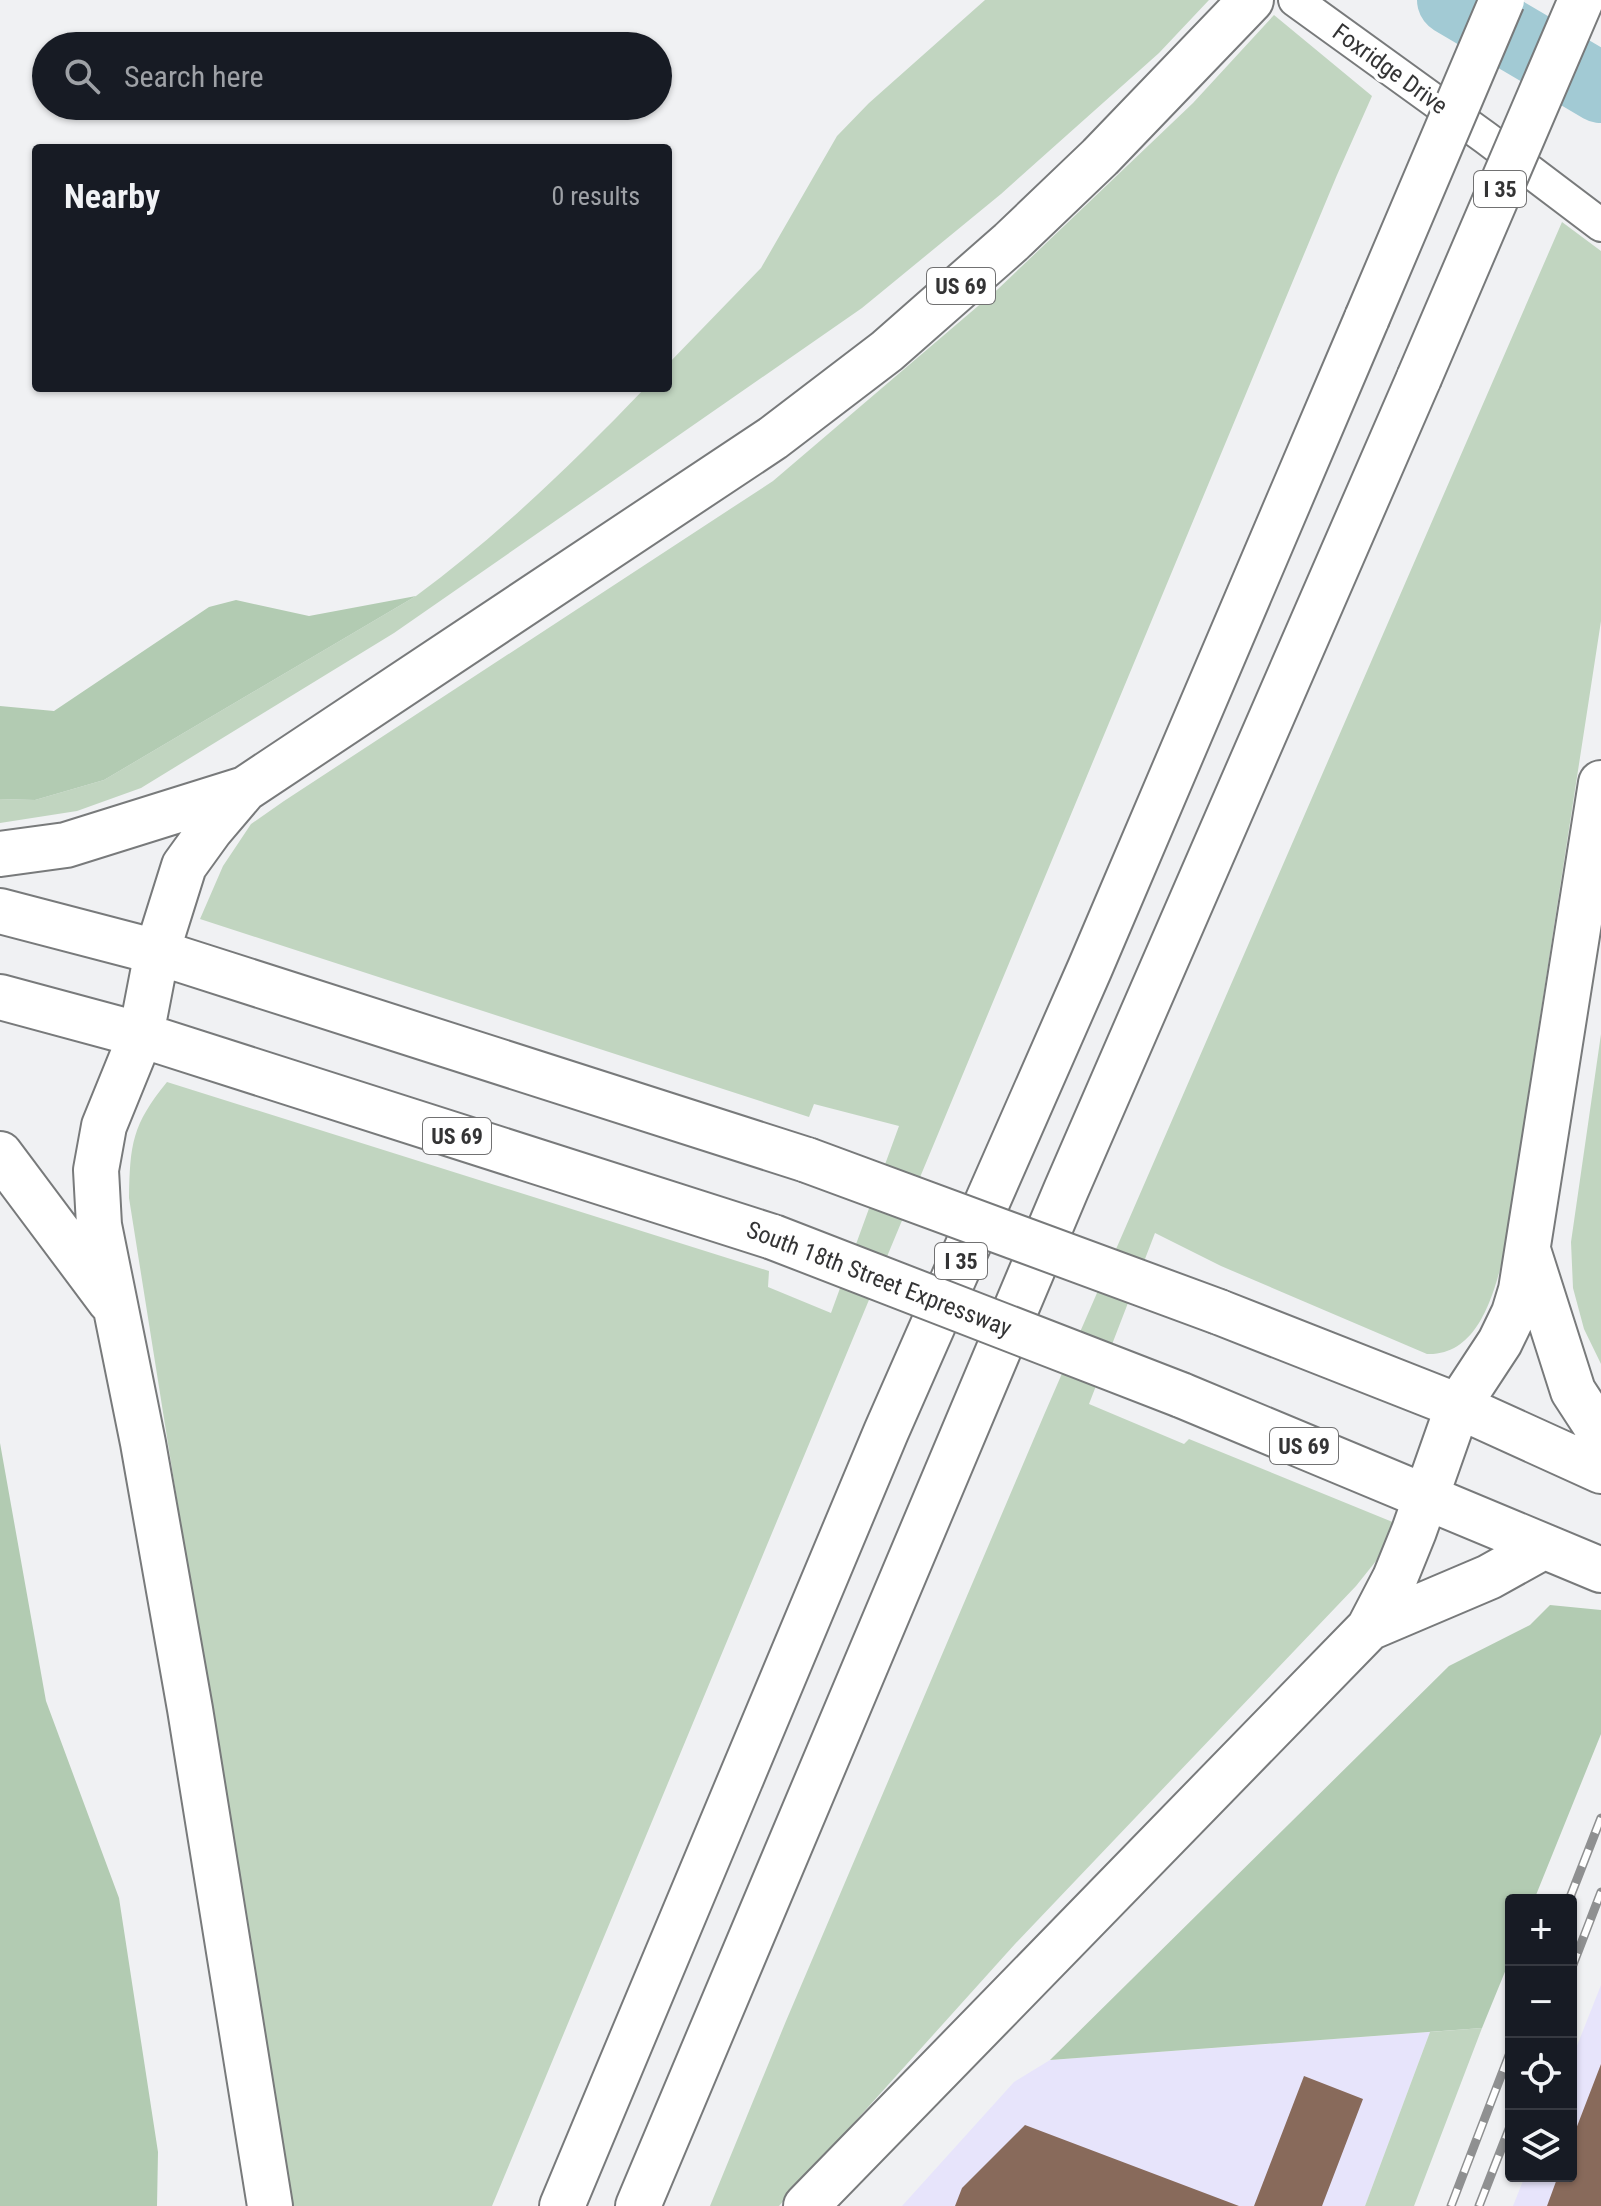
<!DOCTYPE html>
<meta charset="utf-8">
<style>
:root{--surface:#171b24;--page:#20242c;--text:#f1f3f6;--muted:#9ea1a6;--line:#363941}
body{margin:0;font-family:"Roboto Condensed",sans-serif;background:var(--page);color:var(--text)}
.controls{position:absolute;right:24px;bottom:24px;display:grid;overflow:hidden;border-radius:8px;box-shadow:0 2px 6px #0004}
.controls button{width:72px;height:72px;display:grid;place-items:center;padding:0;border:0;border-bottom:2px solid var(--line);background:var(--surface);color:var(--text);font:40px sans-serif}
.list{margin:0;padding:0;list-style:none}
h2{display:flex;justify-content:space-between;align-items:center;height:104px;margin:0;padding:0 32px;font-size:34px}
h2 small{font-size:26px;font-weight:400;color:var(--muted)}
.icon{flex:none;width:44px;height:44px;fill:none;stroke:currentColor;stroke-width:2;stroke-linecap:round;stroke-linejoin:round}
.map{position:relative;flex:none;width:1601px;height:2206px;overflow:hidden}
.search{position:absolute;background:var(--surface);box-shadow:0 2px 6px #0004;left:32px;top:32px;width:640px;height:88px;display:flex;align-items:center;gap:20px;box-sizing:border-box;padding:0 28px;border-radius:44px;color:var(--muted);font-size:30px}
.panel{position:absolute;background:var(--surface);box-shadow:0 2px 6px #0004;left:32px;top:144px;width:640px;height:248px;border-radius:8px}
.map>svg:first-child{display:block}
.industrial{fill:#e7e4fb}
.green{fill:#c1d5c0}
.forest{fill:#b2cbb2}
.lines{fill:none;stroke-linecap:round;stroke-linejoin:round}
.river{stroke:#a2cad4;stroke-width:70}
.building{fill:#886a5b}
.street-casing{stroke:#787a7b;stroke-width:36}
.primary-casing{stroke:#787a7b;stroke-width:48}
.highway-casing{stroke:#787a7b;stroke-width:48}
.street{stroke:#fff;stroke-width:32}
.primary{stroke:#fff;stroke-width:44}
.highway{stroke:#fff;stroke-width:44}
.rail-casing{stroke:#8f9091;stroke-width:9}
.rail{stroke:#fff;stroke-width:6;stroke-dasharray:18;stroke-linecap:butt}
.highway-bridge-casing{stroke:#787a7b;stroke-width:48;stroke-linecap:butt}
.highway-bridge{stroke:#fff;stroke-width:44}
.labels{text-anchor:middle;stroke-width:8;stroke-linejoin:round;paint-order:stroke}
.shield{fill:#fff;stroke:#717172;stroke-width:2}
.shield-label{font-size:22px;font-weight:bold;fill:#343435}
.street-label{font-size:24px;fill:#343435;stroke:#fff}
</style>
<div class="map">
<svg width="1601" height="2206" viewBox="0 0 1601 2206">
<rect width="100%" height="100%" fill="#f0f1f3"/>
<path class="industrial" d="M1601,1985V2206H1513L1525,2176H1571V2061Z
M1430,2032L1365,2206H902L1014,2082L1050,2060Z"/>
<path class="green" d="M985,0H1209L1159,53L1001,194L862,308L394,633L141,788L77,811L0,823V799L35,800L104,780L416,596C499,535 574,462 645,388H668V364L761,268L837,136L869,103Z
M1274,15L1372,96L1337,175L492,2206H289L129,1198C130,1144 132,1125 167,1082L769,1271L768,1287L831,1313L899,1126L814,1104L809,1117L200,919L223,866L251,824L284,801L773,481L998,289L1193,103Z
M1562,222L1601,251V621L1503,1258C1493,1297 1477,1356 1427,1354L1221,1266L1155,1233L1089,1404L1184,1444L1189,1439L1395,1523L1376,1561L1356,1586L1015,1944L779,2206H710L786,2021L1044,1415Z
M1601,1034V1364L1584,1329L1573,1288L1571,1242Z
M1482,2028L1414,2206H1365L1430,2032Z"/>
<path class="forest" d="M416,596L104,780L35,800L0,799V706L54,711L209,607L236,600L309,616Z
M0,1443L46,1701L119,1898L158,2152L157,2206H0Z
M1550,1605L1601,1610V1734L1534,1900H1511V1957L1482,2028L1050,2060L1449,1666L1530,1625Z"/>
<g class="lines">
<path class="river" d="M1452,0L1601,88"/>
</g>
<path class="building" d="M1601,2064V2206H1547L1558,2176H1571V2142Z
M1304,2076L1363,2099L1322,2206H1254Z
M1025,2125L1239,2206H955L962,2188Z"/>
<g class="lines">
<g class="street-casing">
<path id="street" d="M1295,0L1486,138L1601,225"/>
</g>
<g class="primary-casing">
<path id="primary" d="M0,911L157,952
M0,997L141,1035"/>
</g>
<g class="highway-casing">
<path id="highway" d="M244,790L210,830L184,866L157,952L141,1035L104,1126L96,1170L99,1225L143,1443L190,1709L270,2206
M0,854L66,845L245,789L773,438L887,351L1011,242L1100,157L1251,0
M157,952L807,1160
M141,1035L773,1237
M0,1154L110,1301
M1529,1253L1573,1391L1601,1434
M1219,1312L1458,1406L1601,1471
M1181,1395L1601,1570
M1369,1628L1489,1577L1543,1547
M562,2206L886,1432L1090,968L1367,318
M638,2206L1066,1190L1419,378
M806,2206L1369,1628L1395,1578L1414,1531L1458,1406L1500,1342L1514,1313L1521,1290L1601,783"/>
</g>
<use href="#street" class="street"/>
<use href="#primary" class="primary"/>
<use href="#highway" class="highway"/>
<g class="rail-casing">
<path id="rail" d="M1569,1900L1601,1818
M1571,1970L1601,1892
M1451,2206L1511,2050
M1479,2206L1511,2124"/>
</g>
<use href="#rail" class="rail"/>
<g class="highway-bridge-casing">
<path id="highway-bridge" d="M1367,318L1502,0
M1419,378L1581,0
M807,1160L1219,1312
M773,1237L1181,1395"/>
</g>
<use href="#highway-bridge" class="highway-bridge"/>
</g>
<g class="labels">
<g class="shield">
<rect x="1474" y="171" width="52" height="36" rx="6"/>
<rect x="927" y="268" width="68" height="36" rx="6"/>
<rect x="423" y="1118" width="68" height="36" rx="6"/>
<rect x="935" y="1243" width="52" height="36" rx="6"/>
<rect x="1270" y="1428" width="68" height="36" rx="6"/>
</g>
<g class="shield-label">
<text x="1500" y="197">I 35</text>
<text x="961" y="294">US 69</text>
<text x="457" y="1144">US 69</text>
<text x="961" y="1269">I 35</text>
<text x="1304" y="1454">US 69</text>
</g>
<g class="street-label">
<text transform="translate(1390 69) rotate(36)" y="8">Foxridge Drive</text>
<text transform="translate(879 1279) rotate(21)" y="8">South 18th Street Expressway</text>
</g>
</g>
</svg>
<div class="controls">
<button>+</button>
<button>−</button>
<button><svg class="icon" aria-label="locate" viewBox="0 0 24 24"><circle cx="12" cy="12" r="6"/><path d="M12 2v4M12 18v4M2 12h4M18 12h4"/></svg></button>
<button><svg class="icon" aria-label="layers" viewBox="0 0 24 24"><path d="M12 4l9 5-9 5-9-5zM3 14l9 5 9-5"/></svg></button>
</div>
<div class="search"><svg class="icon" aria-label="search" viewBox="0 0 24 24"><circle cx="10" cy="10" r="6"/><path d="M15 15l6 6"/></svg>Search here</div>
<section class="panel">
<h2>Nearby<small>0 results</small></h2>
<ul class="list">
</ul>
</section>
</div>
